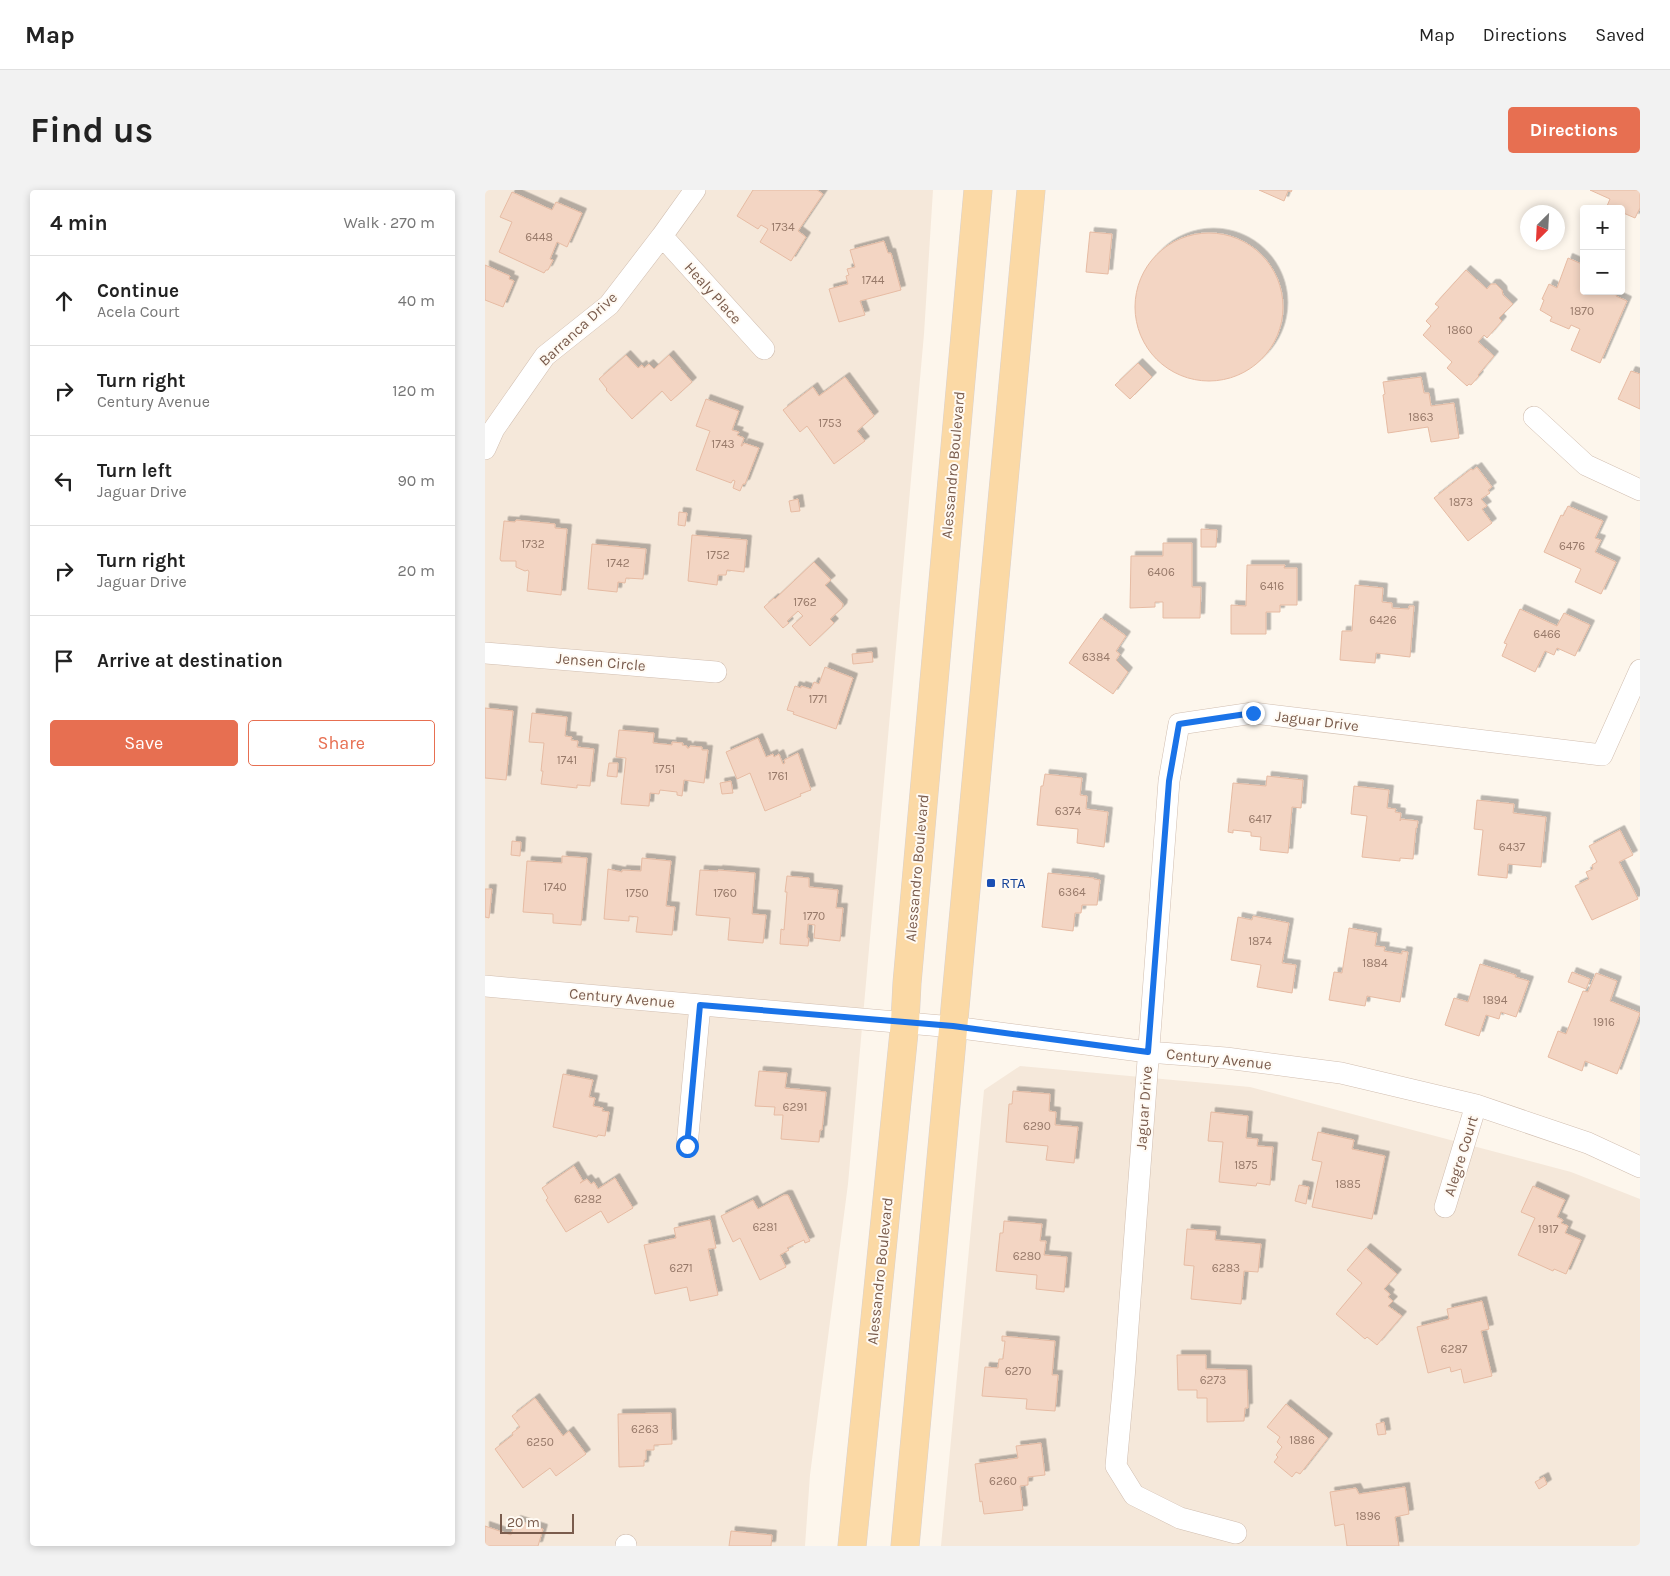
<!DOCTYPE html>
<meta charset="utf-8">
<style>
:root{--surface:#fff;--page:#f2f2f2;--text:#222;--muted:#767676;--line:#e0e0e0;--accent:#e76f51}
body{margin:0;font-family:Karla,sans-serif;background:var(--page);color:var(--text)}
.controls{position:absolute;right:15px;top:15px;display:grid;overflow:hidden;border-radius:5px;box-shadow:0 2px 8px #0003}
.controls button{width:45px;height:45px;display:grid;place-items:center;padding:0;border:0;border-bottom:1px solid var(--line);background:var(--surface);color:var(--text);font:25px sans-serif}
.compass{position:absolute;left:1035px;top:15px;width:45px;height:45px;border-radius:50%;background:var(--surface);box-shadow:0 2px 8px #0003;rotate:204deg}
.scale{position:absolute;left:15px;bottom:12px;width:74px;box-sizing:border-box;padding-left:5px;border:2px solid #7a5c4d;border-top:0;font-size:14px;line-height:18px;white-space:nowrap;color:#7a5c4d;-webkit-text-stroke:4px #fffaf3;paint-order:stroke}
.stop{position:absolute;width:15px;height:15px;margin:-11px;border:4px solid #1a73e8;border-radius:50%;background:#fff}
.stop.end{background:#1a73e8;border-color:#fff;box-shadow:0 1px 5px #0008}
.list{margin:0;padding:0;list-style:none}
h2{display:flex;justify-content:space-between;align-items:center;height:65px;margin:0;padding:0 20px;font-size:21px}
h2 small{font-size:16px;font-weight:400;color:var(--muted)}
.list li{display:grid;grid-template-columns:32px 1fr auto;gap:15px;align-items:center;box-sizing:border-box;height:90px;padding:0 20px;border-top:1px solid var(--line)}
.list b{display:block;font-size:19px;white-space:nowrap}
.list p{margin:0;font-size:16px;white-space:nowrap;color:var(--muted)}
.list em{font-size:16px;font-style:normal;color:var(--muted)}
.actions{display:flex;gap:10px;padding:15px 20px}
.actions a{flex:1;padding:11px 0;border:1px solid var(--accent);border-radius:5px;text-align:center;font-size:18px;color:var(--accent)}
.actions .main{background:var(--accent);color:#fff}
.icon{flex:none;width:28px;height:28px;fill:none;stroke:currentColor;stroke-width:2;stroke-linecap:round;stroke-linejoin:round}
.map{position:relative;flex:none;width:1155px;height:1356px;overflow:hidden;border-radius:5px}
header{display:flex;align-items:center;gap:30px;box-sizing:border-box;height:70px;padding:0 25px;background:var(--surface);border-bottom:1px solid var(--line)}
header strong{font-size:24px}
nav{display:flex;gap:28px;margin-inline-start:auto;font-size:18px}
.intro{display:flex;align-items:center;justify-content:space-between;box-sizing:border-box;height:120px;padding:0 30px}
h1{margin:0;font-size:35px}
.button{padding:12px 22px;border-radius:5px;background:var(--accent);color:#fff;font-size:18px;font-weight:700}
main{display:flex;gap:30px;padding:0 30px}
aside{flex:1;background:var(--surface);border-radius:5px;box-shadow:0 2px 8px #0003}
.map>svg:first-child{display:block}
.residential{fill:#f5e8da}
.building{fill:#f3d5c3;stroke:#e6bba3;filter:url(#shadow)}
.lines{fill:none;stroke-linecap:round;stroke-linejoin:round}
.minor-casing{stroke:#d1beb0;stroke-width:22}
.primary-casing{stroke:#dad1cd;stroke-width:29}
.minor{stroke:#fff;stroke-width:21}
.primary{stroke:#fbd9a5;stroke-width:28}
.route{stroke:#1a73e8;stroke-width:6}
.transit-dot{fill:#1a4fb4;stroke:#fffaf3;stroke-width:2}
.labels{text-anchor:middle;stroke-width:4;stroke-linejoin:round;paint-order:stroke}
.number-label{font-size:12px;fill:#987a6a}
.street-label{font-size:15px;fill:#7a5c4d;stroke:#fffaf3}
.transit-label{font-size:15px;fill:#164399;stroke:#fffaf3;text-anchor:start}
</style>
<header>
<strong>Map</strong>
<nav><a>Map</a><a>Directions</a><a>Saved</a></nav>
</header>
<div class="intro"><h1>Find us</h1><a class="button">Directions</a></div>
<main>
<aside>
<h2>4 min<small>Walk · 270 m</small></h2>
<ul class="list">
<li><svg class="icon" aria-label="ahead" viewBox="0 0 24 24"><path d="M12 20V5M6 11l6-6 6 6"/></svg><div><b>Continue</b><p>Acela Court</p></div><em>40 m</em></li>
<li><svg class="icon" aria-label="right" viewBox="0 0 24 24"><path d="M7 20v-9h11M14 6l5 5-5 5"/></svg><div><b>Turn right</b><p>Century Avenue</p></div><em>120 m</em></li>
<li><svg class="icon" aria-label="left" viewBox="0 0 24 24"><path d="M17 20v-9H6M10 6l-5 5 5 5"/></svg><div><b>Turn left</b><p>Jaguar Drive</p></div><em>90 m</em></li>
<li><svg class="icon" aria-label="right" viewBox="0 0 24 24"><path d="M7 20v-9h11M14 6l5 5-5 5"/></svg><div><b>Turn right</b><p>Jaguar Drive</p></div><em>20 m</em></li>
<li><svg class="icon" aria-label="arrive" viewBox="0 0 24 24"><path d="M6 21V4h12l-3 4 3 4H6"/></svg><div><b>Arrive at destination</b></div></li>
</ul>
<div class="actions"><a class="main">Save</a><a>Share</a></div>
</aside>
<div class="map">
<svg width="1155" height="1356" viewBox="0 0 1155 1356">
<defs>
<filter id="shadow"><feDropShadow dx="4.5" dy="-4.5" stdDeviation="0" flood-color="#0004"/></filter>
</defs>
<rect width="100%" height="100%" fill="#fdf6ec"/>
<path class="residential" d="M0,0H448L439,144L363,994L325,1285L320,1356H0Z
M535,876L765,897L1086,982L1155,1009V1356H456L499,900Z"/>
<path class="building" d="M268,0H332L338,4L313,41L321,47L306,71L275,52L283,39L276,35L273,39L252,26Z
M774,0H807L806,2L803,1L799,11Z
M1105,0H1155V18L1150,28L1136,22V19H1128L1122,16L1125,9Z
M27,2L67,20L71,12L97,23L82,57L72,52L65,69L68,70L63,80H61L59,83L14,62L27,32L15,27Z
M605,42L627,44L623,84L601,82Z
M650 117a74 74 0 1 1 148 0a74 74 0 1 1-148 0Z
M399,51L403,63H406L416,100L375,111L380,125L354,132L344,99L363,94L361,86L364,85L362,79L370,77L365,60Z
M1083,68L1099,75V101H1133L1131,106L1142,111L1115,173L1086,160L1095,139L1086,135L1084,139L1065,131L1067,127L1055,120L1059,110L1057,109L1064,94L1072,98Z
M0,75L25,86L24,89L29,91L18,117L0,110Z
M981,80L1002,99L1006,94H1011L1017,100L1018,105L1028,114L1014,128L1017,131L1002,148L999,145L993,152L1009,166L993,185L994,186L986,195L984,194L982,196L962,178L967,172L938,145L946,136L941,131L954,117L950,114Z
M141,165L153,178L157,175L159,178L164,174L169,179L184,165L207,192L186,211L177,201L147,229L121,200L122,199L114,189Z
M653,173L667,187L645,209L630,195Z
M1146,181L1155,184V219L1133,209Z
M360,187L389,226L372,241L380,251L349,274L322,236L315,242L298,220L328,197L334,206Z
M936,187L939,203H944L946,216L969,213L974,248L946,252L943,237L903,243L898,205L900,204L898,192Z
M221,209L254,221L247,240L254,242L252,245L259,248L256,256H257L259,253L274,258L260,294H258L255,301L248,298L250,291L248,290L246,293L211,280L225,241L211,236Z
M992,277L1007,297L1003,300L1005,303L996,309L1002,316L997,319L1007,333L983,351L949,308L986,279L988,280Z
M313,309L315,321L306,322L304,311Z
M1083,316L1118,331L1110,348L1116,350L1110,362L1131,372L1116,404L1090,392L1096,379L1059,362L1076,325L1078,326Z
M194,322L202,323L200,336L193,335Z
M31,330L70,334V338L82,339L76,405L42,401L44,382L43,380L40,381L31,377V371H16L15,369L19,331L30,332Z
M716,339L732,340L731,357H716Z
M207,345L262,350L259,382L242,380L241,385H233L232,395L203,391Z
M678,353H707V397H716L715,428H678V412H670V417L645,418L646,366H678Z
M107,354L161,359L158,389L141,388L140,393L133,392L132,402L103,399Z
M329,372L346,390L340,395L358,414L357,418L345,429L349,433L325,456L307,436L318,426L313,421L302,431L304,433L298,438L279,417L289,408L290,409Z
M762,375H800L799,378H812V415H795V422H781V444H746V415L761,416Z
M870,395L898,398L897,412L907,413V418L924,419V416H929L925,467L891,463L890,473L855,470L857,441H867Z
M1035,419L1072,436L1079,423L1105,435L1090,466L1072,458L1069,465L1060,461L1050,482L1017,466L1022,454L1019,453Z
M616,428L641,446L631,461L635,464L631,470L643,482L628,504L584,473Z
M387,462L388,472L368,474L367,464Z
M340,477L368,488L351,539L308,524L309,522L302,520L310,496L316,498V496L326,499L329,492L334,494Z
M0,518L28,521L21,590L0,588Z
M47,523L82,527L80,546L87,547L86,550L93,551L92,557L109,559L105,596L92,595V598L56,594L58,581H56L59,553L44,552Z
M134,540L169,543L168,553L187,555V552L198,553L197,555L202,556V558H204L205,556L217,557V560H223L219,593L199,590L197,606L192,605V602L175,600L174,604L165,603L164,616L136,614L141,568L131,567Z
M273,548L281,567L288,564L289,567L294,564L298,574L300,573L299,570L313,563L326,600L315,604L316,606L280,621L265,583L252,589L241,562Z
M124,573H133L132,587L122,586Z
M560,584L597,588L595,605L602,606L601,619L623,622L619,657L592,653L593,639L552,635L556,596H558Z
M782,586L818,590L816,618L807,617L803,663L775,660L776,647L766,646V642L748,640V643L743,642L748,593L781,596Z
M246,591L248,603L237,604L235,593Z
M869,596L904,600L902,618L911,619L910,622L916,623L915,631L916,629L933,631L932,638H931L928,669L915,668V671L877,667L882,626L866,624Z
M992,610L1029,614L1028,623L1061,627L1056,677L1023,674L1022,688L993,685L998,640L989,639Z
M1135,640L1148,665L1134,672L1153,709L1107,730L1090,696L1104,689L1101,682L1108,679L1107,675L1112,672L1104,656Z
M27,651L36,652L35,666L26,665Z
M77,666L102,668L96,735L68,733V724L38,722L42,671L77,673Z
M157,668L186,671L181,716L190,717L187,745L151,742L153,727L144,726V731L119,729L123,679L137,682V680L156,681Z
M215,680L233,681V680L270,683L267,724L281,725L278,753L243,750L245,728L211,725Z
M563,683L609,688V689L615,690L612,715H597L596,723H590L588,741L557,737Z
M302,686L324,688V697L353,700L351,718H358L355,751L329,748L330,735L323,734L322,748H324L323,756L295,754L296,739L299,740L302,702H300Z
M0,699H7L4,728L0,727Z
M768,726L804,733L797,773L811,775L807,803L772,797L776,775L746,770L753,727L767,730Z
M864,738L892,743L890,756L900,757L899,761L917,764V761L923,762L915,812L882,806L880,816L844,810L849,782L857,783Z
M995,774L1031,785L1030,787L1044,791L1031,827L1016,822L1014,829L1001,825L994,846L960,835L969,808L983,812Z
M1087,782L1105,789L1101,799L1083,792Z
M1111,783L1132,791L1125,811L1155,823L1132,884L1100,871L1097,881L1063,867L1073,841L1081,844L1098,801L1103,802Z
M274,881L302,883L300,898L341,902L337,940H335L334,952L296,949L298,925H289L290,917L270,916Z
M78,884L108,890L104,907L110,908L108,916L118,918L117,921L124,922L120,946L113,945L112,947L68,937Z
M528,901L565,904L564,921L571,922L570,935L593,937L589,973L561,970L563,956L521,952L524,914H527Z
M726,922L763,926L761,948L773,949L772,956L788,957L785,995L772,993L771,996L734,992L738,952L723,951Z
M833,942L869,950L867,959L900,966L887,1029L827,1017L837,972L827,970Z
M89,976L98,991L95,993L102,989L106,994L109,992L113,999L130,988L148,1018L123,1033L116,1021L81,1042L61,1010L63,1008L57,998Z
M814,995L824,997L821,1014L810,1011Z
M1048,996L1080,1010L1072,1027L1078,1030L1076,1033L1083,1036L1080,1043L1096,1050L1081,1084L1069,1079L1068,1081L1033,1065L1050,1028L1036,1022Z
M299,1005H303L325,1051L320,1053L319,1050L302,1058L304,1060L295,1065L301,1077L275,1090L255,1048L248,1052L236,1026L268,1010L273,1019Z
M225,1030L231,1058L223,1059L233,1105L205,1111L202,1097L170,1104L159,1055L191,1048L189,1038Z
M519,1031L557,1034L555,1051H561L559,1065L582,1067L579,1102L551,1099L552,1085L511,1081L515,1043H518Z
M702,1039L731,1041L730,1050L776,1054L773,1082L759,1081L756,1114L706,1109L709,1076L699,1075Z
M881,1058L912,1084L899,1099L905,1104L903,1107L908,1111L903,1116L917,1126L892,1155L882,1147L880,1149L851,1124L877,1093L862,1080Z
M997,1111L1004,1139L996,1141L1007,1186L979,1193L976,1179L966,1182L965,1177L943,1183L932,1137L964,1129L962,1119Z
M517,1146L570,1151L567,1185H573L570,1221L541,1219L542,1209L497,1206L500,1177L513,1178L514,1169H518L520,1151H517Z
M692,1165H721V1179L762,1180L763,1218H760L759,1231L722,1232V1208H712V1200H693Z
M50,1208L78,1246L84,1241L101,1264L71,1286L65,1278L38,1298L10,1259L28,1245L27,1243L35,1237L27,1226Z
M801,1214L843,1248L815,1284L811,1282L807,1287L789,1272L793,1267L791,1265L797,1257L792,1252L795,1247L782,1237Z
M186,1223L187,1254L169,1255V1260H161V1270H159V1276L134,1277L133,1224Z
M899,1232L901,1244L893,1245L891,1234Z
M556,1253L560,1285L543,1287V1295L535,1296L538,1320L499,1324L497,1311L495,1312L490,1274L533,1268L531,1256Z
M1059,1287L1062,1294L1054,1299L1050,1292Z
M920,1297L924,1324L910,1327L914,1356H862L859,1334L850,1336L845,1302L871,1298L874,1304Z
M31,1330L58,1339L53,1356H0V1336L26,1345Z
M246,1341L287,1345L286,1356H244Z"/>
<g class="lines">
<g class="minor-casing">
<path id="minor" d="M177,46L279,159
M1049,227L1101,275L1155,300
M0,259L9,239L60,166L124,115L177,46L210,0
M0,463L231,482
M0,796L468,837L663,862L741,868L856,883L991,915L1103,953L1155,977
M202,956L215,815
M960,1017L991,915
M751,1343L695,1328L649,1305L631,1276L639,1189L684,591L694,534L768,523L1117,565L1155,480
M141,1356V1355"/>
</g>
<g class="primary-casing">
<path id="primary" d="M367,1356L420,832L422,793L493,0
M420,1356L546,0"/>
</g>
<use href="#minor" class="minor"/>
<use href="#primary" class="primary"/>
</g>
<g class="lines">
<path class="route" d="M202,956L215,815L468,836L663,862L684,591L694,534L768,523"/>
</g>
<rect class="transit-dot" x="501" y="688" width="10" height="10" rx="2.5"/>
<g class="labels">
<g class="number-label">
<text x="298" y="41">1734</text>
<text x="54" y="51">6448</text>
<text x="388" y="94">1744</text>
<text x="1097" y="125">1870</text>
<text x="975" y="144">1860</text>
<text x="936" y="231">1863</text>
<text x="345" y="237">1753</text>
<text x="238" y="258">1743</text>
<text x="976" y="316">1873</text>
<text x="48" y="358">1732</text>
<text x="1087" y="360">6476</text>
<text x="233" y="369">1752</text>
<text x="133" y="377">1742</text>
<text x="676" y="386">6406</text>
<text x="787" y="400">6416</text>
<text x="320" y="416">1762</text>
<text x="898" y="434">6426</text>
<text x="1062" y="448">6466</text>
<text x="611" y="471">6384</text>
<text x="333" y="513">1771</text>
<text x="82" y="574">1741</text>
<text x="180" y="583">1751</text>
<text x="293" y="590">1761</text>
<text x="583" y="625">6374</text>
<text x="775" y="633">6417</text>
<text x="1027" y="661">6437</text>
<text x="70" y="701">1740</text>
<text x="587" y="706">6364</text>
<text x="152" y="707">1750</text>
<text x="240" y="707">1760</text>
<text x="329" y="730">1770</text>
<text x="775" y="755">1874</text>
<text x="890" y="777">1884</text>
<text x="1010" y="814">1894</text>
<text x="1119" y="836">1916</text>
<text x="310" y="921">6291</text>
<text x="552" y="940">6290</text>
<text x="761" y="979">1875</text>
<text x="863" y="998">1885</text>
<text x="103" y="1013">6282</text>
<text x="280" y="1041">6281</text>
<text x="1063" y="1043">1917</text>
<text x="542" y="1070">6280</text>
<text x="196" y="1082">6271</text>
<text x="741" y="1082">6283</text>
<text x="969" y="1163">6287</text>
<text x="533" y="1185">6270</text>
<text x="728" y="1194">6273</text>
<text x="160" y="1243">6263</text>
<text x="817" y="1254">1886</text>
<text x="55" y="1256">6250</text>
<text x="518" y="1295">6260</text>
<text x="883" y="1330">1896</text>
</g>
<g class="street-label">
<text transform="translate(228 103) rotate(48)" y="5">Healy Place</text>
<text transform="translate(93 139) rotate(-43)" y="5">Barranca Drive</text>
<text transform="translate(468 275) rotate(-85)" y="5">Alessandro Boulevard</text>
<text transform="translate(116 472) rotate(5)" y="5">Jensen Circle</text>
<text transform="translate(832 531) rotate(7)" y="5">Jaguar Drive</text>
<text transform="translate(432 678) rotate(-85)" y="5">Alessandro Boulevard</text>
<text transform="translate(137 808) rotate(5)" y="5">Century Avenue</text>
<text transform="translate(734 869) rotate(6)" y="5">Century Avenue</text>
<text transform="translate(659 918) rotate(-86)" y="5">Jaguar Drive</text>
<text transform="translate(976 966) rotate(-73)" y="5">Alegre Court</text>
<text transform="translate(395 1081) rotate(-84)" y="5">Alessandro Boulevard</text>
</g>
<g class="transit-label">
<text x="516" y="698">RTA</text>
</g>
</g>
</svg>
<div class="controls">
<button>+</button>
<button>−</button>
</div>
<svg class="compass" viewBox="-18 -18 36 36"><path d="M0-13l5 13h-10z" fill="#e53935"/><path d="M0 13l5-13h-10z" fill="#767676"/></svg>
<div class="scale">20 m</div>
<div class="stop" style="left:202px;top:956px"></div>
<div class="stop end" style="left:768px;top:523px"></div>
</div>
</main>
